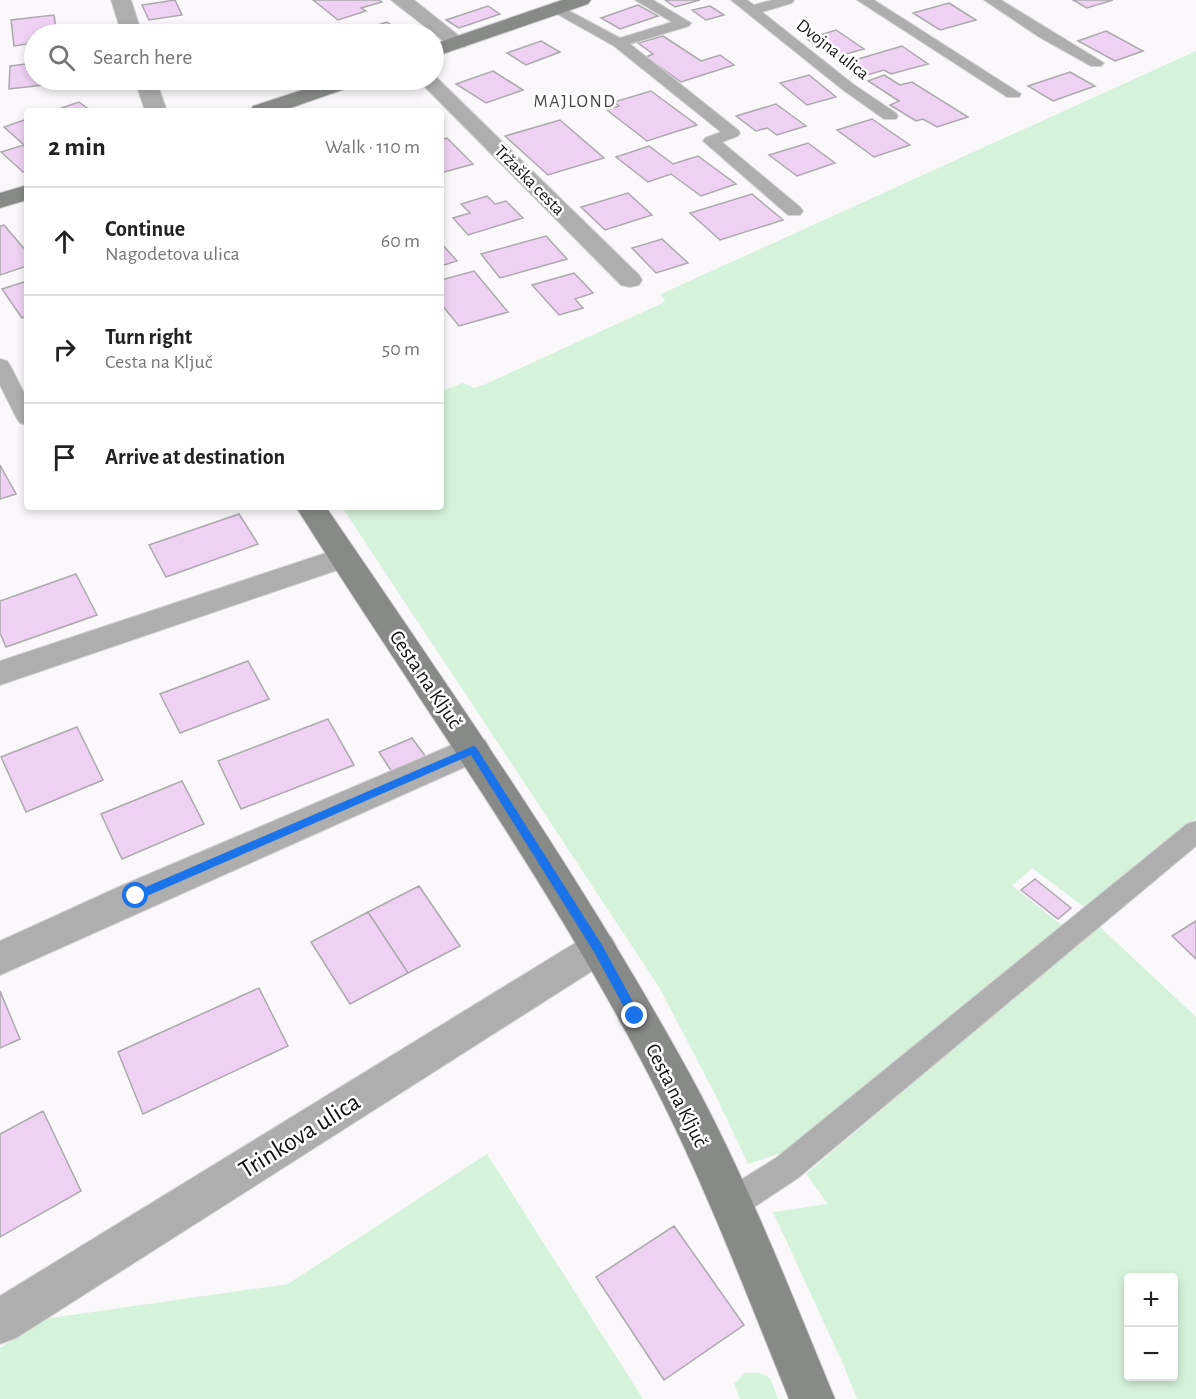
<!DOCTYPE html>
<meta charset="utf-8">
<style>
:root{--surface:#fff;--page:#f2f2f2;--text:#222;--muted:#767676;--line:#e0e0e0}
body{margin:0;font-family:"Alegreya Sans",sans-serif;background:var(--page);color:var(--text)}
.controls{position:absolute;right:18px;bottom:18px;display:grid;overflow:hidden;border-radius:6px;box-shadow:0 3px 9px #0003}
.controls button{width:54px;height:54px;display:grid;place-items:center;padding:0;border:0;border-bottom:2px solid var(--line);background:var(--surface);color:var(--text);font:30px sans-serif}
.stop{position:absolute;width:18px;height:18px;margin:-14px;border:4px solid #1a73e8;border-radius:50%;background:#fff}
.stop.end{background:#1a73e8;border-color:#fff;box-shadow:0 2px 6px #0008}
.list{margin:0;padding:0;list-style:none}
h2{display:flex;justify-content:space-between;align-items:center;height:78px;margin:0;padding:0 24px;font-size:26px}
h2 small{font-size:20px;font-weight:400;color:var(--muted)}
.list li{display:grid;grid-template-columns:39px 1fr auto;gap:18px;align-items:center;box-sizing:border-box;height:108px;padding:0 24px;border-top:2px solid var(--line)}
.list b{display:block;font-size:22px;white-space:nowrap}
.list p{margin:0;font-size:20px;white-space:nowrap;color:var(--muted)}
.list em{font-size:20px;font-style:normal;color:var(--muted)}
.icon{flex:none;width:33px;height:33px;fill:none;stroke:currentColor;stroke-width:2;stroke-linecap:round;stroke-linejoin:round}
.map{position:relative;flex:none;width:1196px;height:1399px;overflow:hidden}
.search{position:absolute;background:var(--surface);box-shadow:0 3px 9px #0003;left:24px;top:24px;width:420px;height:66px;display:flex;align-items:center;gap:15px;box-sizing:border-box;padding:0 21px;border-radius:33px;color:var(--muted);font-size:22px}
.panel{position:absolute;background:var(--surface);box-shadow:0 3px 9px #0003;left:24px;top:108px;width:420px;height:402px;border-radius:6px}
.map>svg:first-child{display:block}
.green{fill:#d5f2da;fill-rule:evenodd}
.building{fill:#efd1f4;stroke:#aba9ac;stroke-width:1.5}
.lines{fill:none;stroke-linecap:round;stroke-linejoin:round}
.lane-casing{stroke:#d5d3d6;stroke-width:2}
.street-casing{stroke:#d5d3d6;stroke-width:2}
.secondary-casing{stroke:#d5d3d6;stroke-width:2}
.lane{fill:#adaead;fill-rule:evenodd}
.street{fill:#adaead;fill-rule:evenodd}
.secondary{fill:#888a88;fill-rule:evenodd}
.route{fill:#1a73e8}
.labels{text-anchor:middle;stroke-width:5;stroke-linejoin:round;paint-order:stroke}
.far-street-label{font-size:18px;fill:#101011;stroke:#fff}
.far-neighbourhood-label{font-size:18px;letter-spacing:1.5px;fill:#464447;stroke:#fff}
.street-label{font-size:21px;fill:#101011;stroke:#fff}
.near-street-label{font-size:26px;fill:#101011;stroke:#fff}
</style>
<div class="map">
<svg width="1196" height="1399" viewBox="0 0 1196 1399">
<rect width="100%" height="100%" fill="#faf8fb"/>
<path class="green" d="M1196,51V818L1084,907L1032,868L1012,886L1063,926L784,1152L748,1164L716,1096L659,987L342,507H441V391L463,383L474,388L488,383L665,302L661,294Z
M1098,925L1196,1017V1399H857L844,1366L773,1212L828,1204L806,1174ZM1128,1278H1174V1376H1128Z
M487,1154L643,1399H0V1348L44,1319L288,1284Z
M745,1373H760L770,1378L778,1399H740L734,1384Z"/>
<path class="building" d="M175,0L182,15L149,20L142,5Z
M313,0H379L382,2L361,8L366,11L338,20Z
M665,0H700L675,7Z
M1073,0H1113L1087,8Z
M949,3L976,20L940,30L913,13Z
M638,5L658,16L620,29L601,18Z
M488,6L500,14L459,28L446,20Z
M710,6L724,15L706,20L692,10Z
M54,15L57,34H34V43L14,46L11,20Z
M387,22L399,31L388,34H366L361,30Z
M345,25L357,34L320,33Z
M836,30L864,49L835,57L807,39Z
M1106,31L1143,51L1115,61L1078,41Z
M663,36L701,61L720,55L734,65L681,82L646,57L653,54L638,43Z
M541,41L560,52L526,65L507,53Z
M902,46L928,64L891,74L884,70L867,75L848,62Z
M34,63V80H53V84L9,89L10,66Z
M493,71L523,90L486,103L456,84Z
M1070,72L1095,86L1053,101L1028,86Z
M809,75L836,97L807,105L780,83Z
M884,75L900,85L912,82L968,117L937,127L923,119L916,121L890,105L899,101L868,81Z
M651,91L697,125L647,141L607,110L619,106L614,102Z
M79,102L91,111H52Z
M776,104L806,126L777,135L767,128L756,131L736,116Z
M27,119V171L23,172L1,152L24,145L4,127Z
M872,119L910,145L874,157L837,130Z
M560,120L604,158L548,175L505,136Z
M447,138L473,164L441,173V140Z
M808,143L835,163L797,176L769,155Z
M649,146L673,164L698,156L736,184L701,196L671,174L648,182L616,157Z
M628,193L652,215L605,230L581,207Z
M752,194L783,220L720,240L690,213Z
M487,196L495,204L506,201L523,218L468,235L453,218L470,213L461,204Z
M4,225L27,252V266L0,275V226Z
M546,236L567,259L500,278L481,254Z
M662,239L688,263L656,273L632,248Z
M441,243L457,261L441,266Z
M474,271L508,312L459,326L441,304V280Z
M574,273L593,293L575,299L583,308L559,315L532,285Z
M27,281V316L22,318L2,289Z
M0,465L16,494L0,499Z
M239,514L258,544L166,577L149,545Z
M76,574L97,615L6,647L0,633V601Z
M248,661L269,699L180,733L160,694Z
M328,719L354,765L241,809L218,761Z
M77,727L103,780L26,812L1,757Z
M412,738L426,757L392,772L379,752Z
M182,781L204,824L122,859L101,814Z
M1035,879L1071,908L1058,919L1021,890Z
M419,886L460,946L408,973L368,912Z
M368,912L408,973L350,1004L311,942Z
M1196,921V959L1172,936Z
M259,988L288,1046L143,1114L118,1052Z
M0,991L20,1039L0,1048Z
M43,1111L81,1191L0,1237V1134Z
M674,1226L744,1325L664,1380L596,1277Z"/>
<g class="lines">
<g class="lane-casing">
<path id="lane" d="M635,0H653L691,23L689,26L630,44L738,130L740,133L738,136L722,142L800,207L803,211L800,215H788L703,141L705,138L721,132L614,46L548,9L550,6H560L620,38L672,22Z
M731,0H747L754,5L772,0H794L792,3L762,12L853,84L896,113L898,116L896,119H884L843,90Z
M857,0H874L1021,94L1019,97H1007Z
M984,0H1001L1104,63L1101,66H1091L1039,37Z
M0,359L7,361L10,365L27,399V425L20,423L17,419L0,385Z
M1196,821V846L798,1178L742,1215L731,1219L720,1215L715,1204L720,1193L776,1158L1187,824Z"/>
</g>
<g class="street-casing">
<path id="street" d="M111,0H131L142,34H122Z
M391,0H414L468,43L465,47H451Z
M434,75L639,275L642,280L639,285L630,287L621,285L418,80H434Z
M135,80H156L167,111H145Z
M344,547L355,550L359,557L355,564L0,685V661Z
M473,736L485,740L490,749L485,758L0,975V941L123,885Z
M598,932L611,937L617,948L611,959L16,1338L0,1344V1296L585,937Z"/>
</g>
<g class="secondary-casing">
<path id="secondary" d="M562,0H591L588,4L434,57V44Z
M333,80H363L359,84L282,111H250L253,106Z
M27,185V200L0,208V193Z
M296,507H326C451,691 579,873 687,1069C745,1174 789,1288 835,1399H789C748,1298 709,1195 660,1097C556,890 419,703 296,507Z"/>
</g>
<use href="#lane" class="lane"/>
<use href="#street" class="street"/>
<use href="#secondary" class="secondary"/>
</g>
<path class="route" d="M473,746L476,747L602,945L639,1013V1020H631L594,952L471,755L140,899H132L130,896L132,893Z"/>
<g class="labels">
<g class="far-street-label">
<text transform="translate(833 49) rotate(38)" y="6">Dvojna ulica</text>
<text transform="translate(530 180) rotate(45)" y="6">Tržaška cesta</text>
</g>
<g class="far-neighbourhood-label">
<text x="575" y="107">MAJLOND</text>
</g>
<g class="street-label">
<text transform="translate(426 679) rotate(56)" y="7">Cesta na Ključ</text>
<text transform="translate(677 1095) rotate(63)" y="7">Cesta na Ključ</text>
</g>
<g class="near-street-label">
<text transform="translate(299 1135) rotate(-32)" y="9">Trinkova ulica</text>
</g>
</g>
</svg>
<div class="controls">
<button>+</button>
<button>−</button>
</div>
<div class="stop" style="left:136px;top:896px"></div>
<div class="stop end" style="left:635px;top:1016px"></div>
<div class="search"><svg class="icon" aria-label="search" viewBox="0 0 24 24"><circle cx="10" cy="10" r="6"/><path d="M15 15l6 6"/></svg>Search here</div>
<section class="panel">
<h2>2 min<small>Walk · 110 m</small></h2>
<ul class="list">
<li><svg class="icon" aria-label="ahead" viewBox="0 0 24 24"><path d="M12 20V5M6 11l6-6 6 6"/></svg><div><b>Continue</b><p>Nagodetova ulica</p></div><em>60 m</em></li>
<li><svg class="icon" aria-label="right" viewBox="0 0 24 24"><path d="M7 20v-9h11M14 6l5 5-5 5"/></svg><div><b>Turn right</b><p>Cesta na Ključ</p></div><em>50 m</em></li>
<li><svg class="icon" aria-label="arrive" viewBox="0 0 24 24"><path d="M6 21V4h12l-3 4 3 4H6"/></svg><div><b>Arrive at destination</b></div></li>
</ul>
</section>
</div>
